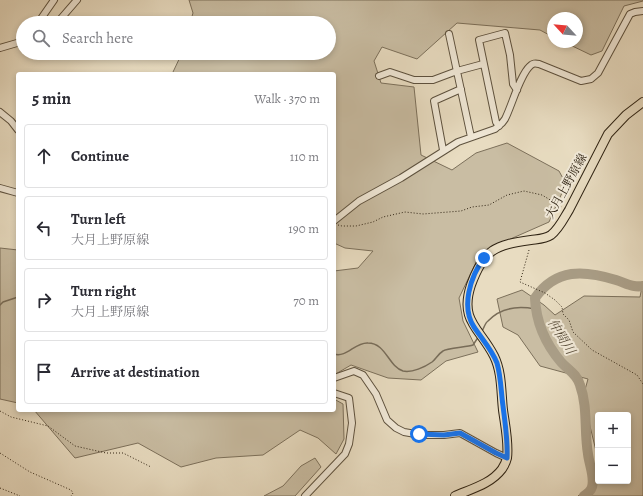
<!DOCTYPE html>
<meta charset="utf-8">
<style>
:root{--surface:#fff;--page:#f2f2f3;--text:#2b2b33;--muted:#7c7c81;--line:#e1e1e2}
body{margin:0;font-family:Alegreya,"Noto Serif JP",serif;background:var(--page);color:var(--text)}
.controls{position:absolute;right:12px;bottom:12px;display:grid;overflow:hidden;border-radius:4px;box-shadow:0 2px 6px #0003}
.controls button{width:36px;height:36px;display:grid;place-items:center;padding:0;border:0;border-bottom:1px solid var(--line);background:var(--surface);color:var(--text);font:20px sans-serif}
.compass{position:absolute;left:547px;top:12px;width:36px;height:36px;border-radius:50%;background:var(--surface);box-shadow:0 2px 6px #0003;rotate:296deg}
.stop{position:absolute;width:12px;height:12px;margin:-9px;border:3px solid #1a73e8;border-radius:50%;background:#fff}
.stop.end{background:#1a73e8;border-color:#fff;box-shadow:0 1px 4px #0008}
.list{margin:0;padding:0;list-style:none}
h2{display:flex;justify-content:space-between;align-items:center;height:52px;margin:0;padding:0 16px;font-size:17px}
h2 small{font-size:13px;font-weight:400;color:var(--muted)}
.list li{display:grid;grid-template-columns:26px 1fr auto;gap:12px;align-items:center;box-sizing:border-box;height:64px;margin:0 8px 8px;padding:0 8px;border:1px solid var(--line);border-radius:4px}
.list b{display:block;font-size:15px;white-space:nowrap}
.list p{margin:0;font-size:13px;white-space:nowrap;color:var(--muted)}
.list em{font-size:13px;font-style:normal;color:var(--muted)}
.icon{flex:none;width:22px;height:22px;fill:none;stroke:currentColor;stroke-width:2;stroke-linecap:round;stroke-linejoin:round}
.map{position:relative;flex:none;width:643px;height:496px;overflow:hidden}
.search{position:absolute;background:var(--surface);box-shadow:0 2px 6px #0003;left:16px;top:16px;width:320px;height:44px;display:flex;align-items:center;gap:10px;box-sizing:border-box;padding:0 14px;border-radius:22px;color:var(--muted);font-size:15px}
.panel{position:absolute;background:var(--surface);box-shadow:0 2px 6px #0003;left:16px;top:72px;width:320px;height:340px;border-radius:4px}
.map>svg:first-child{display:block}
.green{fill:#c9bda3;stroke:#7c705b}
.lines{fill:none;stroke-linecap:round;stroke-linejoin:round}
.stream{stroke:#786c58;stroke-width:1.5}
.river{stroke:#a99d86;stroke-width:10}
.minor-casing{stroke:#5d513e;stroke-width:8}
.major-casing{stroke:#2f2313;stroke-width:10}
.path{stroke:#2f2313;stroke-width:1;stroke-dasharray:1 2;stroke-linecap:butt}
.minor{stroke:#f0e8d7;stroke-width:6}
.major{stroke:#e8dcc1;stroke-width:8}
.route{stroke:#1a73e8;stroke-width:5}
.labels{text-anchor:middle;stroke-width:4;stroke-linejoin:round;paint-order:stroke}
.street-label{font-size:12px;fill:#2f2313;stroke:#f0e8d7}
.water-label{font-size:13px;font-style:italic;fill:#5a4e3b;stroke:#f0e8d7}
</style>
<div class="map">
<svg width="643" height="496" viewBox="0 0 643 496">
<rect width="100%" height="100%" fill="#e8dcc1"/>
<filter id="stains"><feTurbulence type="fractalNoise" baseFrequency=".005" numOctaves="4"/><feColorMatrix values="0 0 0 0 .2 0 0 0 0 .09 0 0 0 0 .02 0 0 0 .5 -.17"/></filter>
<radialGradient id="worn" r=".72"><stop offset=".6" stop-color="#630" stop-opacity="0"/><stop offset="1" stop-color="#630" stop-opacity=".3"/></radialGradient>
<path class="green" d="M189,0H643V1L624,6L602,51L591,55L564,42H577V18H553V37L540,30L457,23L417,59L382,47L374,61L381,83L414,87L421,155L452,170L476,153L507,143L559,171L566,184L549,222L481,252L459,298L463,321L478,352L446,361L421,380L388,378L351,365L334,375V271L358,268L373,251L345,248L334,243V74H174L173,72L182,53H329V23H190L193,13Z
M0,248L18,250V403L0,399Z
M643,281V496H578L599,481H628V415H598V466L596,451L583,397L588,379L540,366L518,335L503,327L497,299L522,290L544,305L555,315L584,296L640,297Z
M334,399L343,404L344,439L336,454L318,438L300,430L263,455L216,458L181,467L138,443L75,458L34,410H334Z
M315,458L321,467L295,496H264L283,486L301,466Z"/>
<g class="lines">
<path class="stream" d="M0,305L3,302L18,297
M482,331C484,328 485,323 488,321C501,307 519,306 535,309
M334,354C347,358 355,342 368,343C386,343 388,366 403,371C412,373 425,367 432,362C436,359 438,354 443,351C446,348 467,347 473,345L479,336"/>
<path class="river" d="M584,496C587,494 591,491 592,487C595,477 589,464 588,454C584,431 588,407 580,385C577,374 568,370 561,362C545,343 536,323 535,298C556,268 584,270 616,280C626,283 633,288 643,286"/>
<g class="minor-casing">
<path id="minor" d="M38,23L54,0
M57,23L77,0
M449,34L471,137
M0,48L17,43H23
M379,76L390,72L414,80H433L457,71L483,64
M0,112L11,121L18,130
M499,126L496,122L479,40L505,33L510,55L513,84L517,90
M443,150L434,101L461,89
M0,188L18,193
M334,221L359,201L401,178L458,142L495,129L502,123L505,119C512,105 520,75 530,66C533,63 535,63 539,64L581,81L591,79L598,73L630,14L635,12L643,11
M334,378L354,371L363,375L376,394L387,420L396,428L404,432L421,435H444L460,433L496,453L507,458
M305,496L345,454L349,444L352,423L349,398L334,393"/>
</g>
<g class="major-casing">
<path id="major" d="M455,496C471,489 491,484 502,469C504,466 506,462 507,458C509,443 505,425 503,410C501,392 502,372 494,356C480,328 459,321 471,285C484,249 495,245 531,240C538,239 545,239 551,235C559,229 564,218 569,210L608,134L626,115L643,102"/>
</g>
<path class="path" d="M338,225L342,226H356L373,222L383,217L405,212L423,214L461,211L472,207L489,205L507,195L524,191L542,195L562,207
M529,250L520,282L545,293L555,300L562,307L563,314L569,320L573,332L592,350L637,375L643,384
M0,411L11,417L48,426L75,446L106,453H123L151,467
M0,453L30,472L71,490L73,493L71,496
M0,488L20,496"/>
<use href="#minor" class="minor"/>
<use href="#major" class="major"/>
</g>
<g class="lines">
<path class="route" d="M419,434L444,435L460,433L496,453L507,458C508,440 505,423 503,406C501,392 501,377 497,363C492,350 482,339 474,327C461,307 470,277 484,258"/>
</g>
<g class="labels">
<g class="street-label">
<text transform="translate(566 186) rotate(-61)" y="4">大月上野原線</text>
</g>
<g class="water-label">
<text transform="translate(562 336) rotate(58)" y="5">仲間川</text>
</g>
</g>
<rect width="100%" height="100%" filter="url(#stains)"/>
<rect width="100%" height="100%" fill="url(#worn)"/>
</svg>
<div class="controls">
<button>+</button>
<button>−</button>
</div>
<svg class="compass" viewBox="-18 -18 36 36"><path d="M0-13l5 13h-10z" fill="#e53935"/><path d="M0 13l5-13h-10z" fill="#7c7c81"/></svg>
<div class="stop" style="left:419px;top:434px"></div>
<div class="stop end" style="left:484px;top:258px"></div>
<div class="search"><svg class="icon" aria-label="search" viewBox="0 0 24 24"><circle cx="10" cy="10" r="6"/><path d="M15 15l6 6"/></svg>Search here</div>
<section class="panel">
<h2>5 min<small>Walk · 370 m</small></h2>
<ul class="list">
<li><svg class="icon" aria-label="ahead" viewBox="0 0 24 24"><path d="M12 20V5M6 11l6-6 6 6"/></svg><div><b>Continue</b></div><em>110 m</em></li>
<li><svg class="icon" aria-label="left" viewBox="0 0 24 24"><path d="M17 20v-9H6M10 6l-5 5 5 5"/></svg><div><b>Turn left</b><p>大月上野原線</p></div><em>190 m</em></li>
<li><svg class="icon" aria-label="right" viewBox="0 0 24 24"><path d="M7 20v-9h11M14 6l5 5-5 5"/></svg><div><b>Turn right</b><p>大月上野原線</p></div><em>70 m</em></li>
<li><svg class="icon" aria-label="arrive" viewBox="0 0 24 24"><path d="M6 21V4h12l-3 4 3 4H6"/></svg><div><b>Arrive at destination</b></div></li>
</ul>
</section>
</div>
